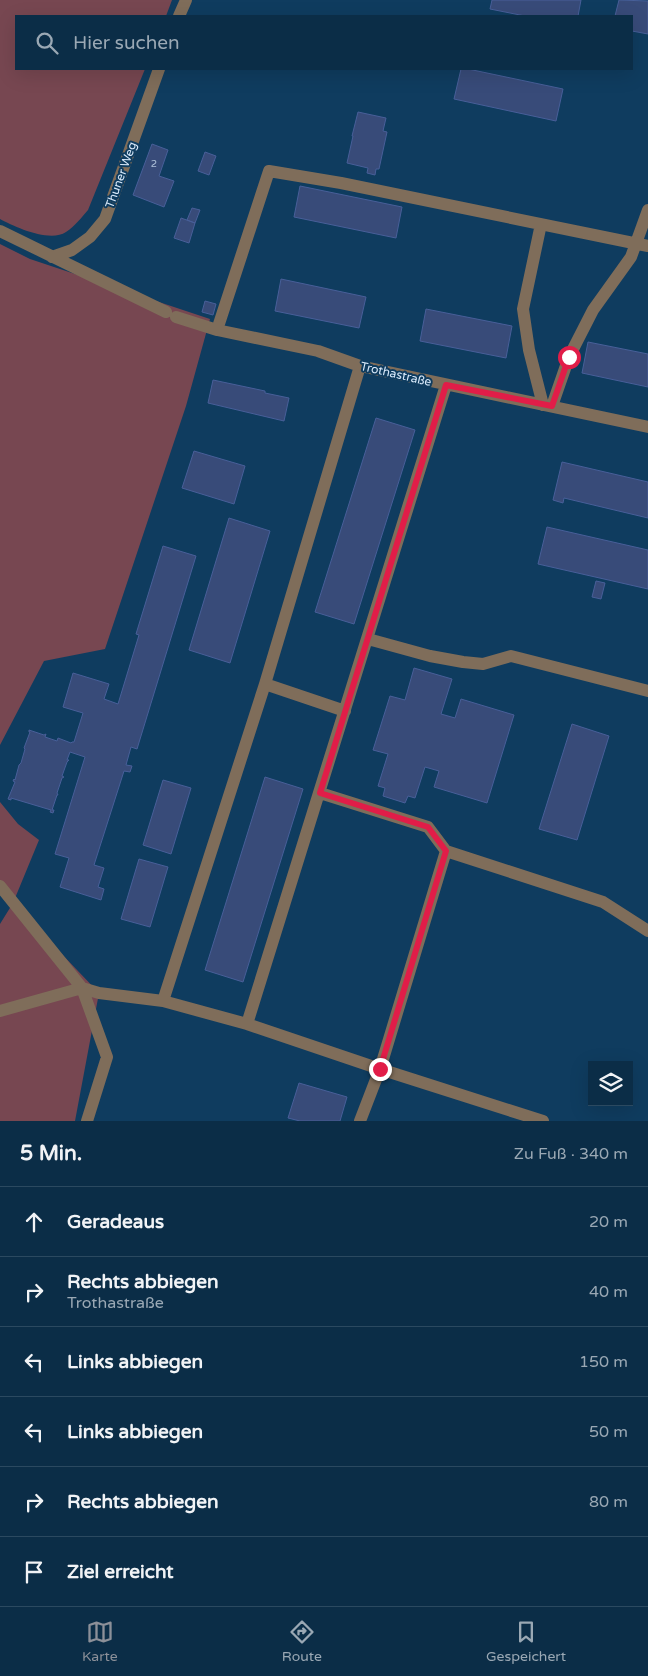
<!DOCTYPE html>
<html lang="de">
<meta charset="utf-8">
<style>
:root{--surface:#0b2d47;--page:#193952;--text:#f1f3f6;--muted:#9aa8b4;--line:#2b4960;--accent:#8c9099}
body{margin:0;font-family:"Varela Round",sans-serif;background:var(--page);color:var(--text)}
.controls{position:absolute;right:15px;bottom:15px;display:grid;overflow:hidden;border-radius:0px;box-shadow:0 5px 20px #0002}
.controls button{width:45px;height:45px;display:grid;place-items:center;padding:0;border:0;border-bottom:1px solid var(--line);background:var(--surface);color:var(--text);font:25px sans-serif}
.stop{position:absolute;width:15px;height:15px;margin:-11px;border:4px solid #e11d48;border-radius:50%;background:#fff}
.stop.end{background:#e11d48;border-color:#fff;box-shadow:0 1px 5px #0008}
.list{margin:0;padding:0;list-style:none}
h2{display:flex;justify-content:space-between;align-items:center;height:65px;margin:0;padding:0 20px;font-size:21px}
h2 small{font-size:16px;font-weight:400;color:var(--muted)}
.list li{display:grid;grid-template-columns:32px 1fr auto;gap:15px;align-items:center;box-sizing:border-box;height:70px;padding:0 20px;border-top:1px solid var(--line)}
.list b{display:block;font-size:19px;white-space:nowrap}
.list p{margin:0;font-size:16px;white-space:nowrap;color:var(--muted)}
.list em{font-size:16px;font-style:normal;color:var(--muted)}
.icon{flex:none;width:28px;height:28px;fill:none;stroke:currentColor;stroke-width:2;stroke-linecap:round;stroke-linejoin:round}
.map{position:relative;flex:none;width:648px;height:1121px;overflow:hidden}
.search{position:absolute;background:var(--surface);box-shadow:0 5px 20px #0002;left:15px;right:15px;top:15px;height:55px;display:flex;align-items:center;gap:12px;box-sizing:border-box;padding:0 18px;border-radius:0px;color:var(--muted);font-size:19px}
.sheet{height:485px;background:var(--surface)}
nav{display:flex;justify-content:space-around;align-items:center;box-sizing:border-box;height:70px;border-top:1px solid var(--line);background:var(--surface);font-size:14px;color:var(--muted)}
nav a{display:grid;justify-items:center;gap:2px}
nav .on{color:var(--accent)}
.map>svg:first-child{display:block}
.green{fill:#774751}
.building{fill:#384b79;stroke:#485f99}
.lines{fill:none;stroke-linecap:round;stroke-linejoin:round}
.minor{stroke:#7f6d5a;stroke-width:12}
.route{stroke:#e11d48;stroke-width:6}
.labels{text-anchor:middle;stroke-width:4;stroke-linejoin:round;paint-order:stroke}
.number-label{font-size:10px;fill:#b0c2da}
.street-label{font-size:12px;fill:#d8e9fa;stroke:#0f3c5f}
</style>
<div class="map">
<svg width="648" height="1121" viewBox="0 0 648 1121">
<rect width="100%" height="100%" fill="#0f3c5f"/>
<path class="green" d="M0,0H172L166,16H16V69H145L88,210C81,218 75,226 66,232C50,243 15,227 0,219Z
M0,244L30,259L210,319L186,406L105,649L44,661L0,745Z
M0,802L18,824L39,840L13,903L99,993L75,1121H0V924L13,903L0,886Z"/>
<path class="building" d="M492,0H581L578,16H525L490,9Z
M619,0L648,1V34L632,31V16H615Z
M461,69H468L563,89L556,121L454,99Z
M358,112L386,118L383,131L387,132L379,169H376L375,175L367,173L368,168L347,163L353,136H352Z
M152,144L168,150L159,176L174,181L164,207L133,195Z
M205,152L216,156L209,175L198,171Z
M300,186L402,207L396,238L294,217Z
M192,208L200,210L195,223L187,220Z
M181,218L195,223L189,243L174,238Z
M281,279L366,297L359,328L275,311Z
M205,301L216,304L213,315L202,312Z
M426,309L512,326L506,358L420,341Z
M588,342L648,354V387L582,373Z
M213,380L265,391V393L289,398L284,421L208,403Z
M376,418L415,430L354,624L315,612Z
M194,451L245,466L234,504L182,488Z
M562,462L648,482V518L564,498L563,503L553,500Z
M229,518L270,531L230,663L189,650Z
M547,527L648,550V589L538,564Z
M163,546L196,556L137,749L131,747L126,765L132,766L130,772L124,771L94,865L104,868L98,887L104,889L101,900L60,887L69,858L55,854L85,757L70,752L67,760H69L67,762L62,776L64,777L62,778L57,793L58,795H57L52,810H54L53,813L50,812L51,810L11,798V800L8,799L15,782L13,781L14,779L15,780L19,765L21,763L25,749L24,748L30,732H29V730L44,735L46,734L45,737L57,741L58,738L71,743L72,742H74L83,713L63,707L73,673L109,684L104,699L118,704L139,635L136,634Z
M596,581L605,583L601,599L592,597Z
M414,668L452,679L441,714L455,718L461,699L514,715L487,803L434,787L439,771L425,767L415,798L408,796L405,803L383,796L385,788L378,786L388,754L373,750L390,696L405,700Z
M572,724L609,736L577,840L539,829Z
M265,777L303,789L243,982L205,970Z
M163,780L191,788L171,854L143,845Z
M139,859L168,867L150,927L121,919Z
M299,1083L347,1097L340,1121H300L288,1118Z"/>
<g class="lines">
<path class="minor" d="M179,16L186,0
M541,224L523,309L529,350L543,405
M0,231L166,312
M52,257L72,250L90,237L105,219L159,69
M176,317L217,330L318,351L360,366L648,427
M217,330L269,171L341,183L648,246
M552,406L569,357L593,310L631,257L648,210
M368,639L430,656L463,662L483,664L511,656L648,691
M265,684L345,711
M320,793L428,827L446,851L380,1069L360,1121
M446,851L603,902L648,931
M0,886L82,988L107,1057L87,1121
M163,1001L265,684L360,366
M0,1011L82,988L99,993L163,1001L247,1024L380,1069L543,1121
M247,1024L446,385"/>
</g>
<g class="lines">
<path class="route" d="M380,1069L446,851L428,827L320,793L446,385L552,406L569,357"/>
</g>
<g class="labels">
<g class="number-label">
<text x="154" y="167">2</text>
</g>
<g class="street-label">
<text transform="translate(121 175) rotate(-70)" y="4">Thuner Weg</text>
<text transform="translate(396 374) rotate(13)" y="4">Trothastraße</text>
</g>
</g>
</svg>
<div class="controls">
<button><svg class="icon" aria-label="layers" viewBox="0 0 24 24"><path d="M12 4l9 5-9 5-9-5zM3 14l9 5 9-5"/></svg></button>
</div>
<div class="stop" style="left:569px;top:357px"></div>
<div class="stop end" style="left:380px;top:1069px"></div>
<div class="search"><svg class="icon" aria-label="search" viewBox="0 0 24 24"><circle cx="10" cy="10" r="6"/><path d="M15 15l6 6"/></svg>Hier suchen</div>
</div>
<section class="sheet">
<h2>5 Min.<small>Zu Fuß · 340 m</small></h2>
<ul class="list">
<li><svg class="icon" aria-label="ahead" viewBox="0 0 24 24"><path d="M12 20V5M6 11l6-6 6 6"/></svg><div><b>Geradeaus</b></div><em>20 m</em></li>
<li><svg class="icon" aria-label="right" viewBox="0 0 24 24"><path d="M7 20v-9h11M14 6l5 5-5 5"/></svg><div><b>Rechts abbiegen</b><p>Trothastraße</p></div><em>40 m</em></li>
<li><svg class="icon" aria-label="left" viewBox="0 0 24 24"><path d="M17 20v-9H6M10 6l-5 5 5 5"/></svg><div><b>Links abbiegen</b></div><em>150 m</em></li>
<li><svg class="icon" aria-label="left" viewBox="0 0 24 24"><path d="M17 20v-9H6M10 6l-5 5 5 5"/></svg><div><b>Links abbiegen</b></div><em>50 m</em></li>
<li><svg class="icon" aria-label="right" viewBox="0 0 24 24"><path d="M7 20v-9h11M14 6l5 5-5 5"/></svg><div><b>Rechts abbiegen</b></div><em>80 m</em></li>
<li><svg class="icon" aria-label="arrive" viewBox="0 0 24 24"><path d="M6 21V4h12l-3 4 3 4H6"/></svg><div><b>Ziel erreicht</b></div></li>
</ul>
</section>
<nav>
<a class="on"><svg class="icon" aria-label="map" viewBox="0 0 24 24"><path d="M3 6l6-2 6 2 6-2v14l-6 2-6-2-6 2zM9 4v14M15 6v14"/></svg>Karte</a>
<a><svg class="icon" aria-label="directions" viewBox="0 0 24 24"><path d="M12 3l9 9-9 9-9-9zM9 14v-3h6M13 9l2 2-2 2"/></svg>Route</a>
<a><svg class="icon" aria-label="saved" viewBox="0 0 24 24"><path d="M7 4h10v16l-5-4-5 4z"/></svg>Gespeichert</a>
</nav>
